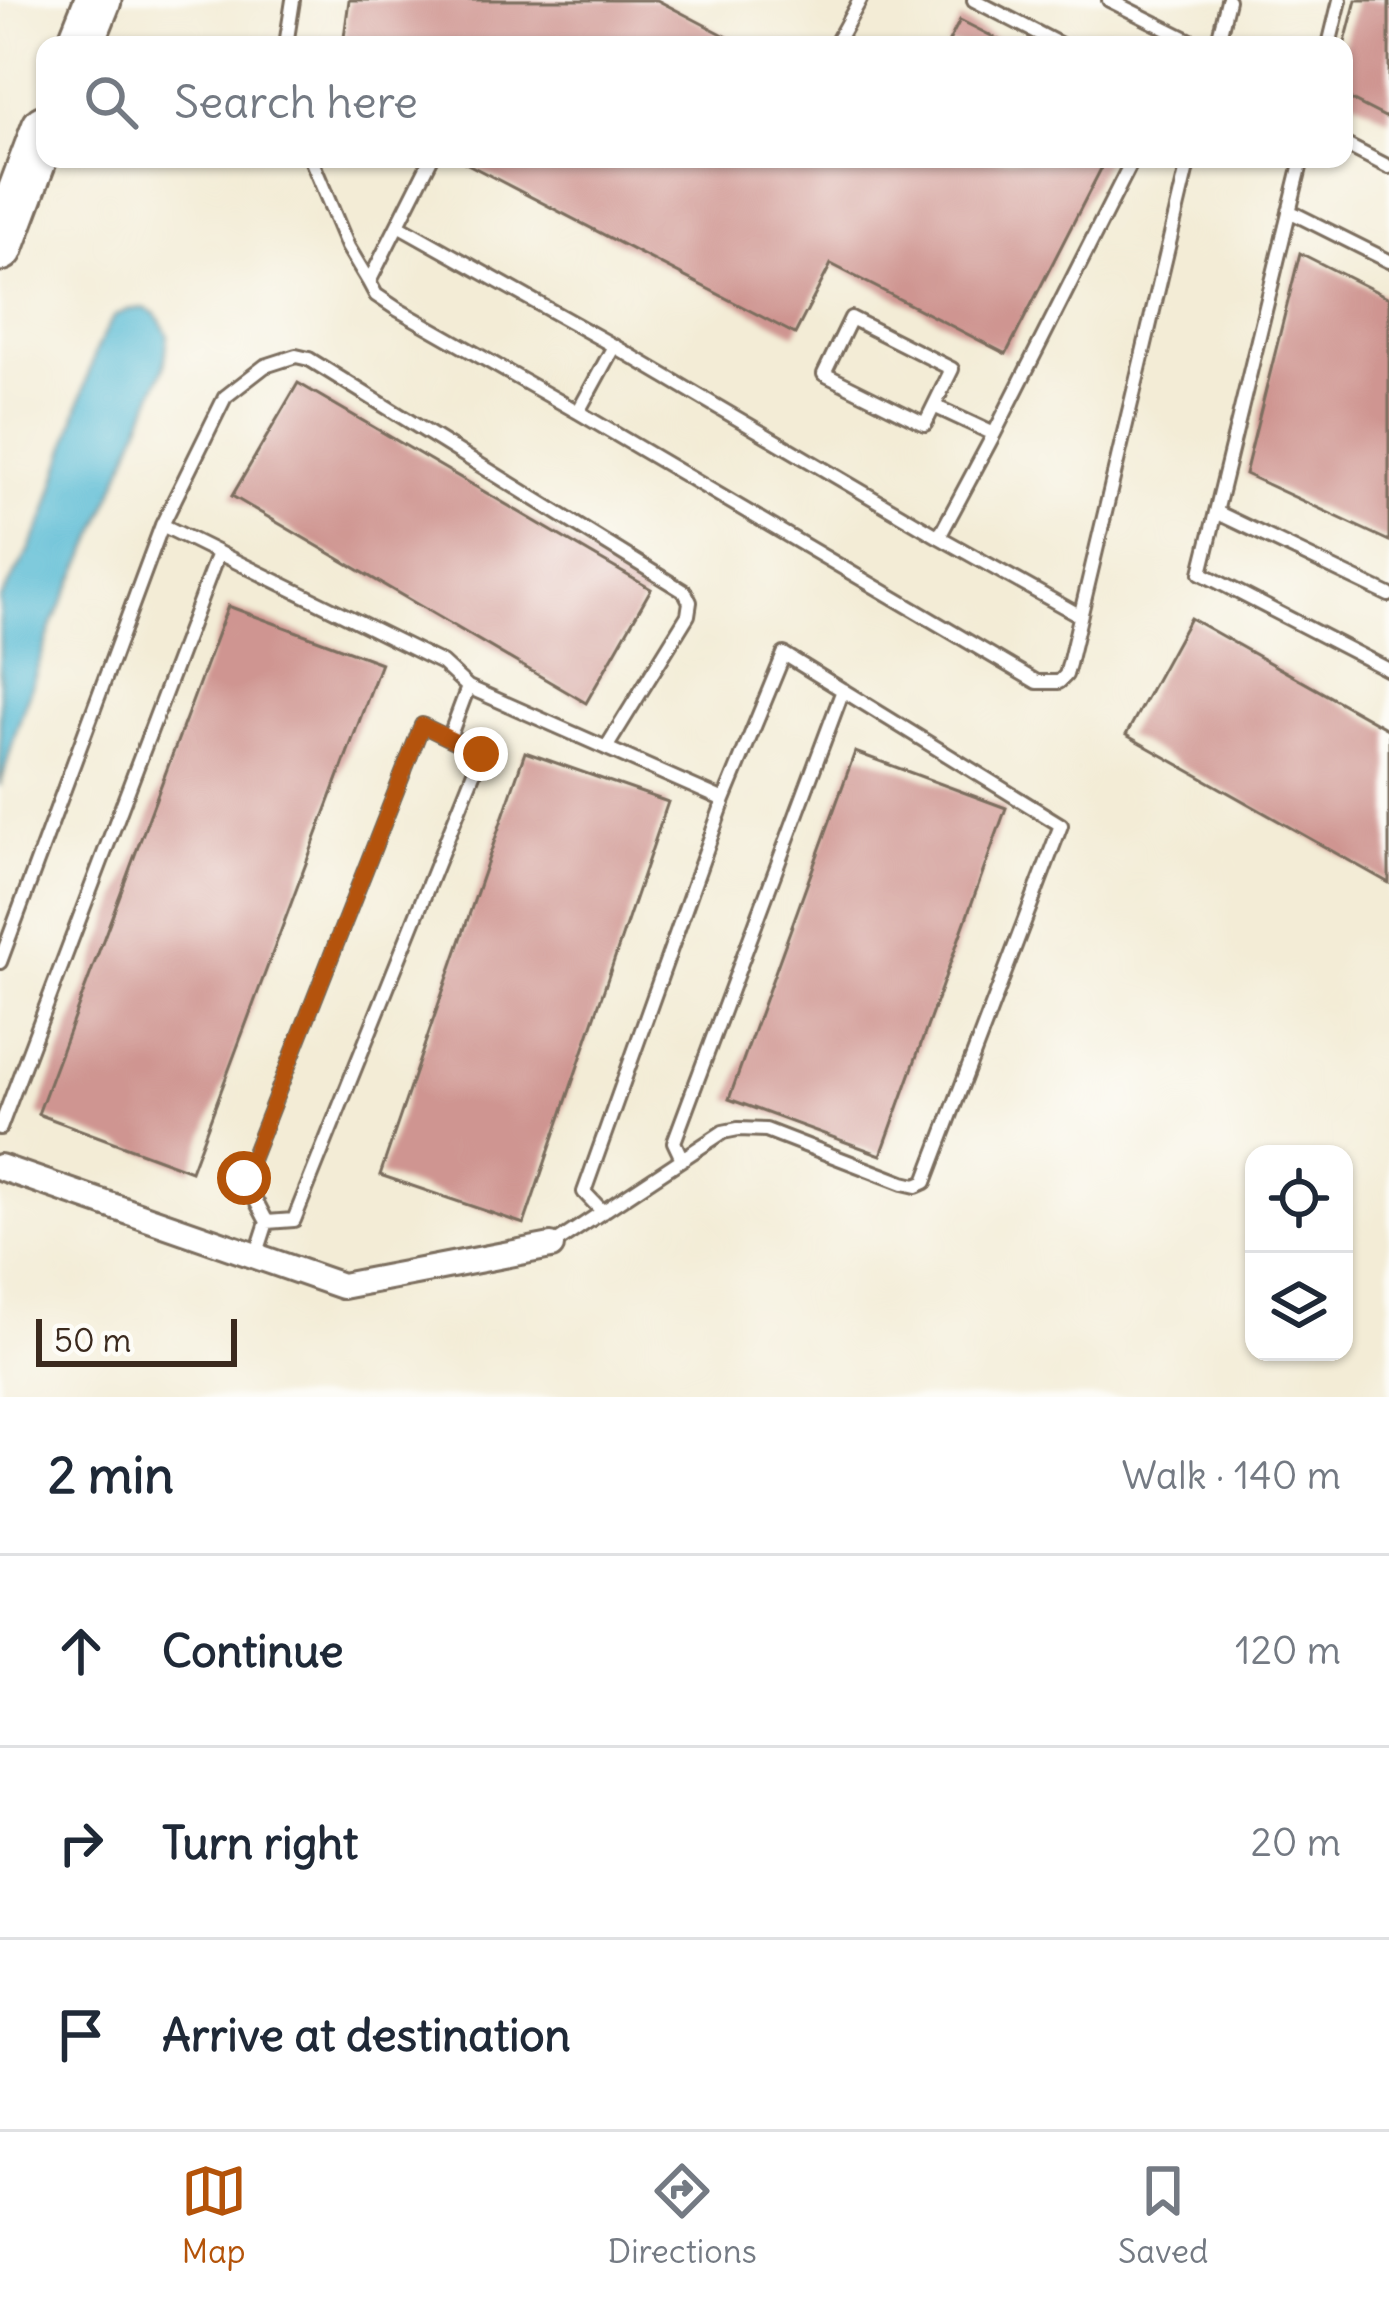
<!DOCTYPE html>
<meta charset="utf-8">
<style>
:root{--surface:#fff;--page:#f6f6f7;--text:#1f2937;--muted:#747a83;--line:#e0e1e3;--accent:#b45309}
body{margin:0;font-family:Delius,sans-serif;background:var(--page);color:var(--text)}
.controls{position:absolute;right:36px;bottom:36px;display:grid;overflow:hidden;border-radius:24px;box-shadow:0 3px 9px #0004}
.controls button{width:108px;height:108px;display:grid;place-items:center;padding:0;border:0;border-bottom:3px solid var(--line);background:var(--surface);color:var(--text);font:60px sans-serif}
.scale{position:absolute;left:36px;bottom:30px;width:201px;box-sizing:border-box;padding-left:12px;border:6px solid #3b2a1e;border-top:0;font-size:33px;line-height:42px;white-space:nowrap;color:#3b2a1e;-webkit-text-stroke:9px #fdfcf7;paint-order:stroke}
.stop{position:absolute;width:36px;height:36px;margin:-27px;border:9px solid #b45309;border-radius:50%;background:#fff}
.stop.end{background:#b45309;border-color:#fff;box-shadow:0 3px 12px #0008}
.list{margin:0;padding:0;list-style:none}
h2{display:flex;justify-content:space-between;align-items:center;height:156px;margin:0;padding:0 48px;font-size:51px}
h2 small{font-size:39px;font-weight:400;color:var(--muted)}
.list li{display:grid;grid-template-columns:78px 1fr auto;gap:36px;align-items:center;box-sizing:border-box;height:192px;padding:0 48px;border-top:3px solid var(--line)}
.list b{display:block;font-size:45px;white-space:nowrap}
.list em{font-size:39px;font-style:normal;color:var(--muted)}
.icon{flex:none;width:66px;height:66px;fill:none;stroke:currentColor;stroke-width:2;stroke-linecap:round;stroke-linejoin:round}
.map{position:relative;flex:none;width:1389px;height:1397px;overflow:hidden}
.search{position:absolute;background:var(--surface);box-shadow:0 3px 9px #0004;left:36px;right:36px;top:36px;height:132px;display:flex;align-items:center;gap:30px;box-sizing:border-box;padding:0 42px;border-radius:24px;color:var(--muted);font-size:45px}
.sheet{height:732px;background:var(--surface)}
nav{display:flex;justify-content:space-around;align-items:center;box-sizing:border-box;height:168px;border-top:3px solid var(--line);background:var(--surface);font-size:33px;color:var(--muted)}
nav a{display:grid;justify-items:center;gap:6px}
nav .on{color:var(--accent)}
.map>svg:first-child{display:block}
.water{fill:#55b9d3;stroke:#487278;stroke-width:3}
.building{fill:#cf9591}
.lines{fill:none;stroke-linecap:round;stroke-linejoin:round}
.lane-casing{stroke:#7b6e5e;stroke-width:18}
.street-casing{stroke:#7b6e5e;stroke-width:30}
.highway-casing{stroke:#7b6e5e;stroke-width:51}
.lane{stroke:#fff;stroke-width:12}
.street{stroke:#fff;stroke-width:24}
.highway{stroke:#fff;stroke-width:45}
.route{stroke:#b45309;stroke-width:15}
</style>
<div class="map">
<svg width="1389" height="1397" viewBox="0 0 1389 1397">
<rect width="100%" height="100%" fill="#fdfcf7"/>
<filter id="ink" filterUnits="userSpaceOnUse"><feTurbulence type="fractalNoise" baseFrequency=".00833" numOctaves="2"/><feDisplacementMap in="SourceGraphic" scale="24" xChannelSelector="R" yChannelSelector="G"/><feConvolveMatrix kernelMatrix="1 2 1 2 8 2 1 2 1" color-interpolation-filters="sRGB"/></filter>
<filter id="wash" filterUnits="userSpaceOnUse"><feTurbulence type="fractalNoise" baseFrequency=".004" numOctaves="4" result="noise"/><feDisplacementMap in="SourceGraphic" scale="48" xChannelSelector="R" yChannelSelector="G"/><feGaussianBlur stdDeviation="2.7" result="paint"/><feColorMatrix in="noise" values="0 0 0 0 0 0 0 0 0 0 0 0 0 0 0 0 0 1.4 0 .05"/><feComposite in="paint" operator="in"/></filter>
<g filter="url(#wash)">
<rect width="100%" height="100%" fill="#f3ecd6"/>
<path class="water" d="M144,308L156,314L168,335L164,367L93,541L53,622L16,731L0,787V600L29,551L45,517L95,353L108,326L115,316L128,310Z"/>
<g id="blocks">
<path class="building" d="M349,0H657L743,45H343Z
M1356,0H1389V119L1344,96V46Z
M960,20L1009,45H947Z
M458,159H1106L1006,354L831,264L795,334Z
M1300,253L1389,298V541L1245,474Z
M298,383L651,589L586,703L232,496Z
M228,606L381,663L191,1171L38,1114Z
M1190,618L1389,730V883L1126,735Z
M525,752L668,802L524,1224L380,1175Z
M855,752L1006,808L881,1155L729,1099Z"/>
</g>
</g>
<g filter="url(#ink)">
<use href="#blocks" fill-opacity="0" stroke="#7b6e5e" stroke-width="3"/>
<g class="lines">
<g class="lane-casing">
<path id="lane" d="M974,0L1061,45
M1109,0L1199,45
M286,45L293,0
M835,45L860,0
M1217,45L1228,0
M1329,45L1340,0
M1344,144L1389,167
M311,159L348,247L369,282L431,159
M1302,159L1216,512L1389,595
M1289,211L1389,261
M398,225L614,346L939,537
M369,282L376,295L397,309L578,412L1037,682H1059L1066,675L1069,664L1189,159
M851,318L952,369L925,424L824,374Z
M934,406L994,434L1133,159
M578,412L614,346
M994,434L939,537L1079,615
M1216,512L1201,573L1389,670
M162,525L225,397L265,366L296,356L309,359L685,592L690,602L688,615L606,748
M449,738L468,687L724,800L784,654L1061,825L925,1182L916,1186L903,1183L766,1130L738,1129L723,1132L551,1246
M0,962L162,525L442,663L468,687
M0,1128L218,553
M682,1159L674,1142L843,690
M603,1212L584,1192L724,800
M256,1256L267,1222L244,1178L422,725L481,754L294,1220L267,1222"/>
</g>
<g class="street-casing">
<path id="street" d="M0,1167L342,1286L551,1246"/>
</g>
<g class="highway-casing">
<path id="highway" d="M80,45L98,0
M0,248L45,128"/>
</g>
<use href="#lane" class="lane"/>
<use href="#street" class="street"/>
<use href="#highway" class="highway"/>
</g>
</g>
<g class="lines" filter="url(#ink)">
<path class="route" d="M244,1178L422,725L481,754"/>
</g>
</svg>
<div class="controls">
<button><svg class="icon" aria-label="locate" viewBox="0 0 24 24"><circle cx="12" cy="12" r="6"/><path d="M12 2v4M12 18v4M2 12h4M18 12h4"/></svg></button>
<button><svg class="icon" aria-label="layers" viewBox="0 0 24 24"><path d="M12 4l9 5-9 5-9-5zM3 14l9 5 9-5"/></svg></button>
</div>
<div class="scale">50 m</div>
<div class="stop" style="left:244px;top:1178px"></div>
<div class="stop end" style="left:481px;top:754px"></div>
<div class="search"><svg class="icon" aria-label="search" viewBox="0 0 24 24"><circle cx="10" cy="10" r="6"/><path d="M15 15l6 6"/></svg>Search here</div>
</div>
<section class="sheet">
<h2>2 min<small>Walk · 140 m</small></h2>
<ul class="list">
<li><svg class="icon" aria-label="ahead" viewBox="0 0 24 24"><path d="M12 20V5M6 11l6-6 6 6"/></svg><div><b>Continue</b></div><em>120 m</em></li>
<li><svg class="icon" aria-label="right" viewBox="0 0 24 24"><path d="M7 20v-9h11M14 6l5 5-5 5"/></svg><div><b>Turn right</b></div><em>20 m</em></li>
<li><svg class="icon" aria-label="arrive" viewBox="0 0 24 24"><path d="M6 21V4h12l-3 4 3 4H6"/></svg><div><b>Arrive at destination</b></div></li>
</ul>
</section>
<nav>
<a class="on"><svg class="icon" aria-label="map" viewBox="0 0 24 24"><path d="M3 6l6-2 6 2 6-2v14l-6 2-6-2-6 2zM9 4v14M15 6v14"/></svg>Map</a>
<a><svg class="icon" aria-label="directions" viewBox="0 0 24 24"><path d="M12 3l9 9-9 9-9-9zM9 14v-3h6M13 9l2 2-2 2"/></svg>Directions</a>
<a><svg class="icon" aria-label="saved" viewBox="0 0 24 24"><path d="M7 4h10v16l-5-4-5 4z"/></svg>Saved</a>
</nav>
